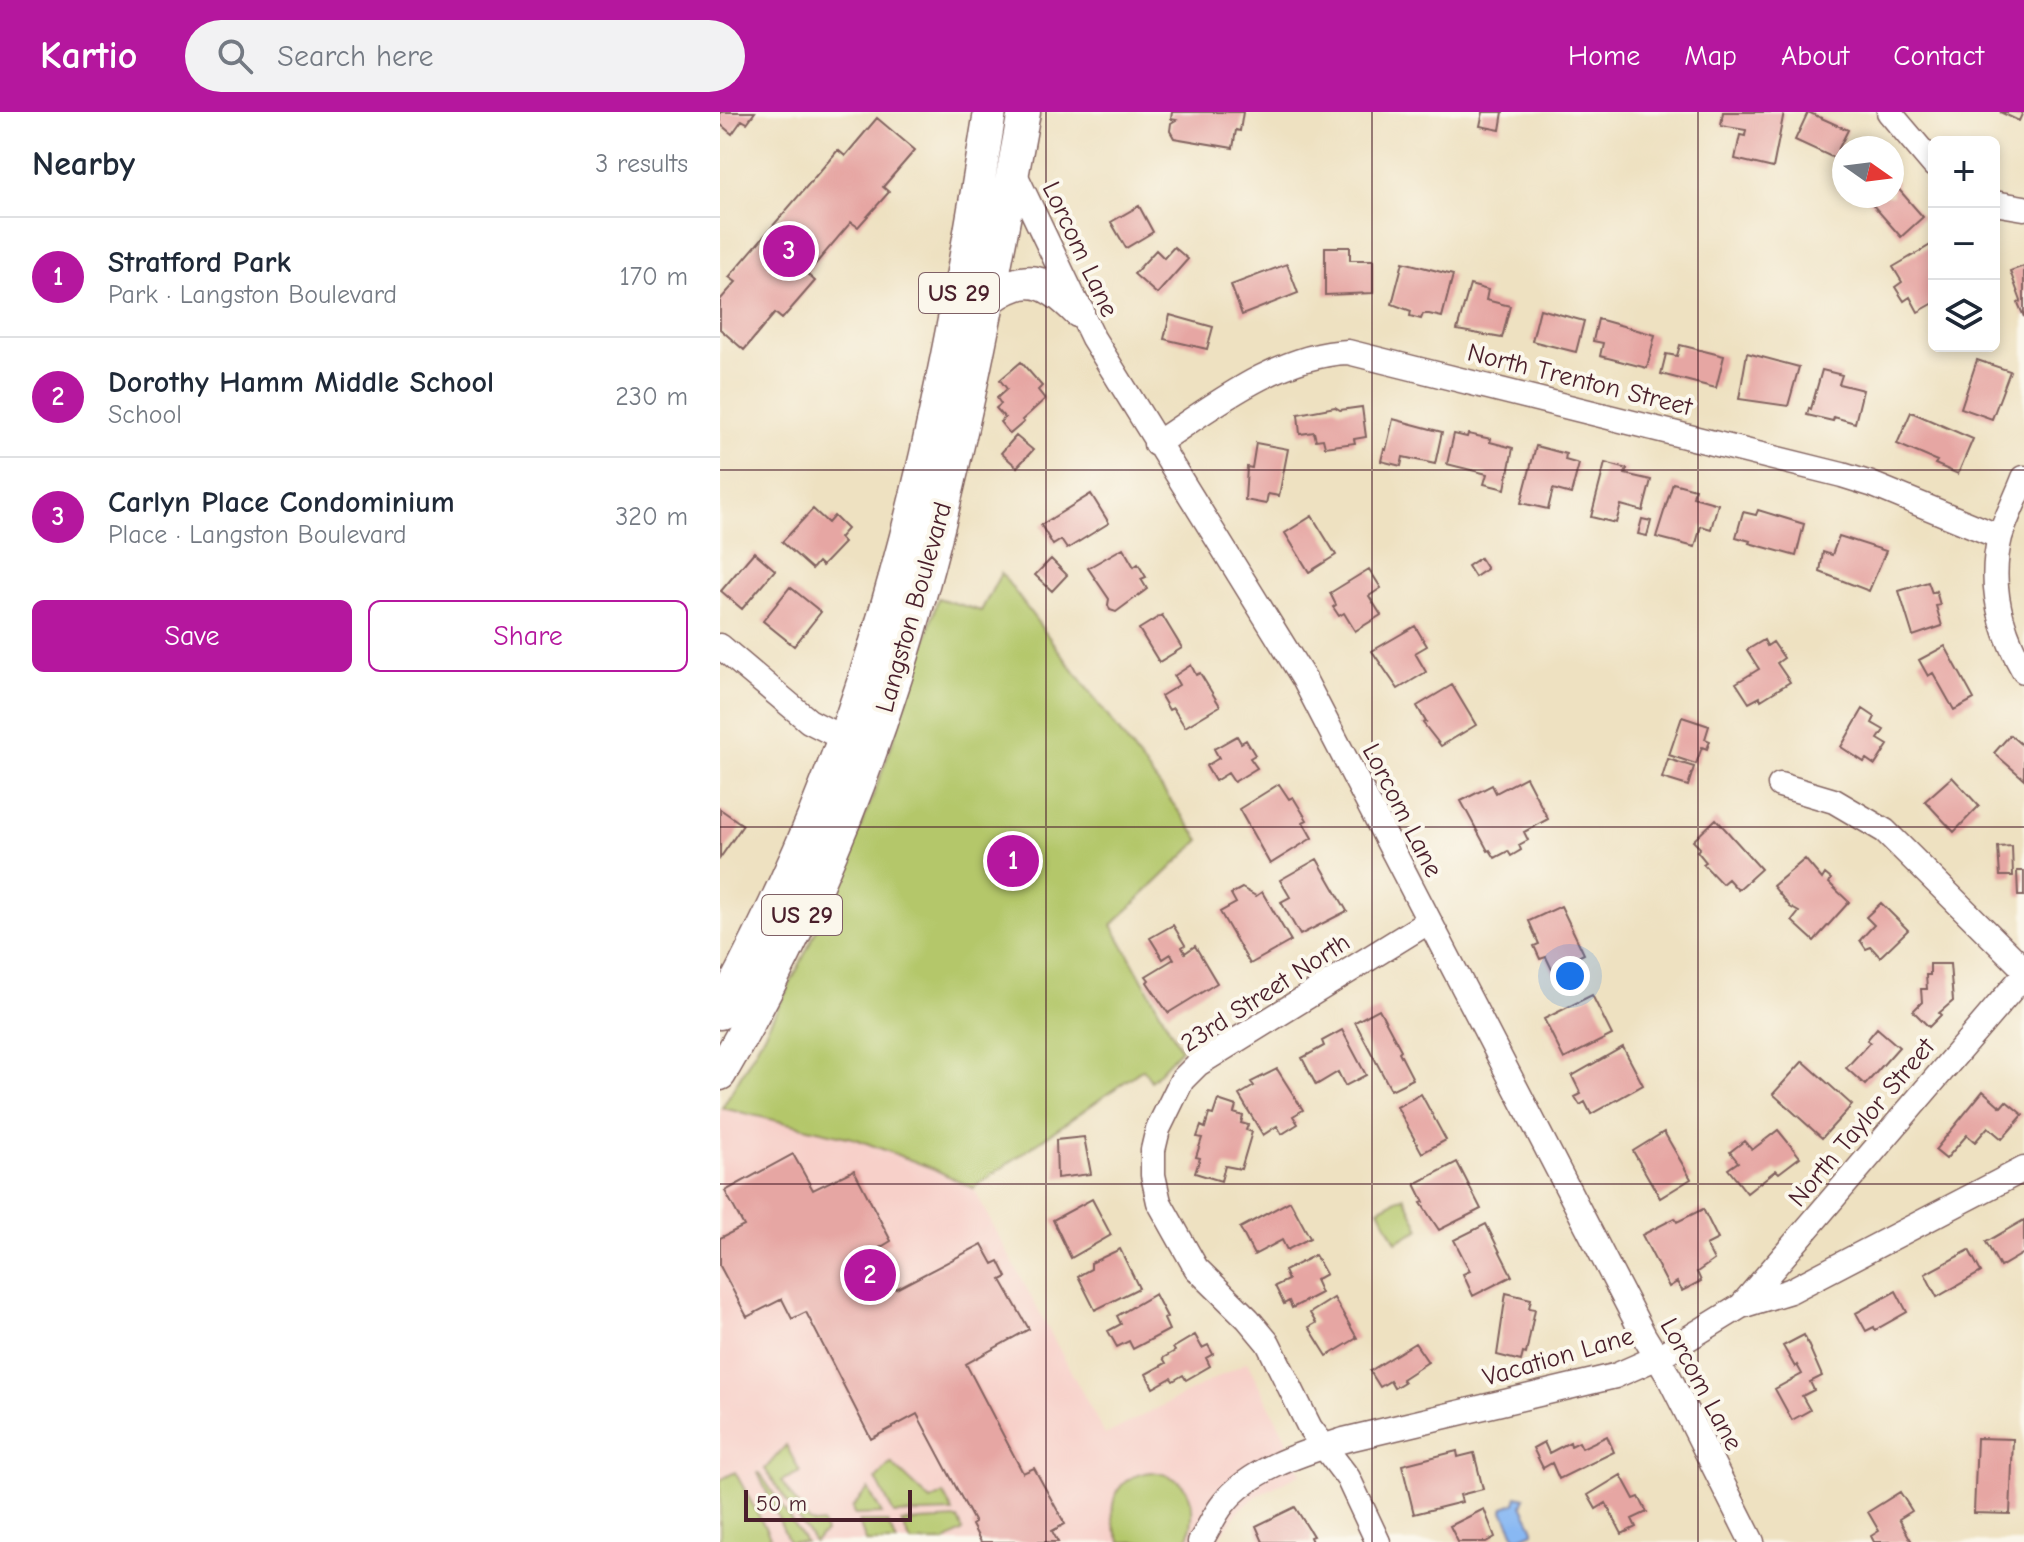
<!DOCTYPE html>
<meta charset="utf-8">
<style>
:root{--surface:#fff;--page:#f2f2f3;--text:#1f2937;--muted:#747a83;--line:#e0e1e3;--accent:#b5179e}
body{margin:0;font-family:"Comic Neue",sans-serif;background:var(--page);color:var(--text)}
.controls{position:absolute;right:24px;top:24px;display:grid;overflow:hidden;border-radius:12px;box-shadow:0 4px 12px #0003}
.controls button{width:72px;height:72px;display:grid;place-items:center;padding:0;border:0;border-bottom:2px solid var(--line);background:var(--surface);color:var(--text);font:40px sans-serif}
.compass{position:absolute;left:1112px;top:24px;width:72px;height:72px;border-radius:50%;background:var(--surface);box-shadow:0 4px 12px #0003;rotate:104deg}
.scale{position:absolute;left:24px;bottom:20px;width:168px;box-sizing:border-box;padding-left:8px;border:4px solid #4a1f2b;border-top:0;font-size:22px;line-height:28px;white-space:nowrap;color:#4a1f2b;-webkit-text-stroke:6px #fbf7ec;paint-order:stroke}
.you{position:absolute;left:850px;top:864px;width:28px;height:28px;margin:-20px;border:6px solid #fff;border-radius:50%;background:#1a73e8;box-shadow:0 0 0 12px #1a73e833}
.badge{display:grid;place-items:center;width:52px;height:52px;border-radius:50%;background:var(--accent);color:#fff;font-size:26px;font-weight:700}
.pin{position:absolute;translate:-50% -50%;border:4px solid #fff;box-shadow:0 2px 8px #0006}
.list{margin:0;padding:0;list-style:none}
h2{display:flex;justify-content:space-between;align-items:center;height:104px;margin:0;padding:0 32px;font-size:34px}
h2 small{font-size:26px;font-weight:400;color:var(--muted)}
.list li{display:grid;grid-template-columns:52px 1fr auto;gap:24px;align-items:center;box-sizing:border-box;height:120px;padding:0 32px;border-top:2px solid var(--line)}
.list b{display:block;font-size:30px;white-space:nowrap}
.list p{margin:0;font-size:26px;white-space:nowrap;color:var(--muted)}
.list em{font-size:26px;font-style:normal;color:var(--muted)}
.actions{display:flex;gap:16px;padding:24px 32px}
.actions a{flex:1;padding:18px 0;border:2px solid var(--accent);border-radius:12px;text-align:center;font-size:28px;color:var(--accent)}
.actions .main{background:var(--accent);color:#fff}
.icon{flex:none;width:44px;height:44px;fill:none;stroke:currentColor;stroke-width:2;stroke-linecap:round;stroke-linejoin:round}
.map{position:relative;flex:none;width:1304px;height:1430px;overflow:hidden}
header{display:flex;align-items:center;gap:48px;box-sizing:border-box;height:112px;padding:0 40px;background:var(--accent);color:#fff}
header strong{font-size:38px}
nav{display:flex;gap:44px;margin-inline-start:auto;font-size:28px}
.search{width:560px;height:72px;background:var(--page);display:flex;align-items:center;gap:20px;box-sizing:border-box;padding:0 28px;border-radius:44px;color:var(--muted);font-size:30px}
main{display:flex}
aside{flex:1;background:var(--surface)}
.map>svg:first-child{display:block}
.built{fill:#f7d0c9}
.green{fill:#b4c76a;stroke:#7f734a;stroke-width:2}
.water{fill:#88b8f3;stroke:#696c8f;stroke-width:2}
.building{fill:#e6a6a3}
.lines{fill:none;stroke-linecap:round;stroke-linejoin:round}
.minor-casing{stroke:#836360;stroke-width:27}
.major-casing{stroke:#836360;stroke-width:35}
.minor{stroke:#fff;stroke-width:24}
.major{stroke:#fff;stroke-width:32}
.grid{fill:none;stroke:#4a1f2b;stroke-width:2;stroke-opacity:0.55}
.labels{text-anchor:middle;stroke-width:8;stroke-linejoin:round;paint-order:stroke}
.shield{fill:#fbf7ec;stroke:#7f6065;stroke-width:2}
.shield-label{font-size:24px;font-weight:bold;fill:#4a1f2b}
.street-label{font-size:26px;fill:#4a1f2b;stroke:#fbf7ec}
</style>
<header>
<strong>Kartio</strong>
<div class="search"><svg class="icon" aria-label="search" viewBox="0 0 24 24"><circle cx="10" cy="10" r="6"/><path d="M15 15l6 6"/></svg>Search here</div>
<nav><a>Home</a><a>Map</a><a>About</a><a>Contact</a></nav>
</header>
<main>
<aside>
<h2>Nearby<small>3 results</small></h2>
<ul class="list">
<li><span class="badge">1</span><div><b>Stratford Park</b><p>Park · Langston Boulevard</p></div><em>170 m</em></li>
<li><span class="badge">2</span><div><b>Dorothy Hamm Middle School</b><p>School</p></div><em>230 m</em></li>
<li><span class="badge">3</span><div><b>Carlyn Place Condominium</b><p>Place · Langston Boulevard</p></div><em>320 m</em></li>
</ul>
<div class="actions"><a class="main">Save</a><a>Share</a></div>
</aside>
<div class="map">
<svg width="1304" height="1430" viewBox="0 0 1304 1430">
<rect width="100%" height="100%" fill="#fbf7ec"/>
<filter id="ink" filterUnits="userSpaceOnUse"><feTurbulence type="fractalNoise" baseFrequency=".0125" numOctaves="2"/><feDisplacementMap in="SourceGraphic" scale="16" xChannelSelector="R" yChannelSelector="G"/><feConvolveMatrix kernelMatrix="1 2 1 2 8 2 1 2 1" color-interpolation-filters="sRGB"/></filter>
<filter id="wash" filterUnits="userSpaceOnUse"><feTurbulence type="fractalNoise" baseFrequency=".006" numOctaves="4" result="noise"/><feDisplacementMap in="SourceGraphic" scale="32" xChannelSelector="R" yChannelSelector="G"/><feGaussianBlur stdDeviation="1.8" result="paint"/><feColorMatrix in="noise" values="0 0 0 0 0 0 0 0 0 0 0 0 0 0 0 0 0 1.4 0 .05"/><feComposite in="paint" operator="in"/></filter>
<g filter="url(#wash)">
<rect width="100%" height="100%" fill="#eee1c1"/>
<path class="built" d="M2,996L136,1027L214,1057L253,1076L385,1323L527,1250L565,1324L581,1361L537,1384L520,1397L496,1430H0V999Z"/>
<path class="green" d="M281,461L480,728L392,813L461,937L431,969L423,957L253,1076L214,1057L136,1027L2,996C98,836 168,665 218,486L261,499Z
M684,1084L700,1117L676,1130L659,1097Z
M66,1333L80,1360L61,1369L89,1409L94,1412L102,1411L105,1420L94,1430L45,1357Z
M171,1351L211,1389L224,1382L233,1400L174,1402L156,1367Z
M15,1360L53,1430H0V1368Z
M432,1360C474,1365 478,1396 467,1430H401C384,1398 392,1364 432,1360Z
M38,1361H40L85,1430H69Z
M148,1377L162,1402L134,1403L132,1396Z
M238,1407L243,1419L224,1430H191L181,1410Z
M139,1410H167L177,1430H146Z"/>
<path class="water" d="M797,1384L805,1386L802,1393L813,1415V1420L800,1426L795,1424L783,1399L784,1395L795,1391Z"/>
<g id="blocks">
<path class="building" d="M0,0H35L27,11L22,8L12,22L0,12Z
M452,0H523L520,19L516,18L513,36L454,26L450,19L451,11L456,8L451,7Z
M763,0H783L780,18L760,14Z
M1003,0H1064L1053,56L1015,47L1020,23L1025,24L1026,18L1001,14Z
M1088,0L1128,18L1114,46L1075,28Z
M1280,0H1303L1299,9Z
M157,6L195,38L163,75L169,80L138,115L131,110L87,162L95,169L62,207L55,201L24,238L0,217V188L16,170L9,165L118,38L125,44Z
M1172,65L1177,71L1175,73L1203,105L1181,125L1145,84H1172Z
M419,94L433,120L406,136L391,110Z
M1214,131V191L1198,200L1190,185L1184,189L1175,175L1182,170L1173,155Z
M454,135L468,147L437,182L414,162L436,138L444,146Z
M605,135H630V148H653V181L605,183Z
M683,150L733,163L722,205L709,202H703L701,207L690,204L691,199L672,192Z
M567,152L578,181L522,203L511,173Z
M1304,154V205L1298,191L1301,189L1290,159Z
M750,173L768,178L766,188L790,194L782,226L737,218Z
M820,197L864,209L856,240L812,229Z
M450,203L493,215L487,237L444,227Z
M878,207L935,223L927,256L880,244L883,231L873,229Z
M960,233L1004,244L996,276L941,262L946,242L957,244Z
M1027,241L1079,255L1068,294L1019,287Z
M1257,248L1290,259L1272,307L1241,296Z
M301,250L322,274L318,278L325,287L302,308L304,310L290,322L280,310L285,306L276,296L281,292L277,286L287,277L280,268Z
M1102,258L1122,263L1119,272L1143,278L1135,311L1114,305L1113,309L1087,303L1089,296L1091,297Z
M615,295L620,298L642,295L646,325L634,327L635,331L605,335L603,327L596,328L594,320L580,322L578,302Z
M1191,300L1253,327L1238,362L1215,352L1217,349L1177,332Z
M673,307L722,320L715,352L683,345L681,354L661,349L664,337L666,338Z
M734,322L747,325L748,322L771,327L770,330L793,336L785,377L764,372L767,362L727,352Z
M296,324L313,338L297,355L281,341Z
M536,331L568,337L559,384L548,382L546,392L525,388L527,355L532,356Z
M816,334L846,342L845,348L859,352L851,382L833,377L828,397L801,391Z
M885,351L907,357L905,362L931,368L923,399L901,393L896,411L871,405Z
M953,371L975,377L973,385L998,392L991,417L981,414L975,435L936,425Z
M371,382L389,411L347,437L341,428L333,433L321,413Z
M93,397L108,411L114,404L127,417L119,426L124,431L102,454L98,450L92,457L62,430Z
M1038,398L1084,412L1076,444L1029,431L1030,429L1016,425L1023,400L1036,403Z
M592,404L616,443L589,460L565,421Z
M922,407L931,409L927,424L918,422Z
M1119,424L1166,439L1149,479L1100,460L1103,440L1112,443Z
M403,436L414,455L418,452L426,465L421,467L427,477L396,500L390,498L388,493L389,487L368,456Z
M34,440L55,458L22,497L1,479Z
M760,446L767,457L755,465L748,454Z
M331,447L347,463L332,479L315,463Z
M649,457L661,476L649,484L661,503L635,519L624,501L619,504L613,495L616,493L610,481Z
M1208,470L1212,481L1216,479L1220,493L1216,494L1222,514L1193,524L1179,479Z
M70,475L101,500L74,534L43,509Z
M442,503L462,536L439,550L419,517Z
M695,514L707,534L695,541L706,560L678,577L652,539Z
M1044,528L1047,534L1053,530L1064,546L1057,551L1070,570L1041,588L1040,585L1029,591L1016,571L1039,557L1027,538Z
M1225,534L1254,587L1234,598L1213,561L1208,564L1199,548Z
M471,553L476,563L480,561L500,594L465,615L453,596L449,598L441,584L459,573L454,564Z
M732,573L756,613L721,634L703,611L706,610L697,594Z
M1143,597L1155,605L1152,611L1164,618L1158,627L1168,633L1155,653L1146,647L1144,650L1121,635Z
M962,605L989,614L985,627L990,629L987,637L982,635L976,652L949,643Z
M1290,623L1304,635V667L1274,641Z
M517,624L521,631L526,628L535,643L530,646L537,656L514,670L508,661L495,669L486,654L499,646L494,637Z
M948,647L974,655L968,674L942,666Z
M806,665L828,707L804,720L808,728L799,733L801,738L791,744L788,739L775,746L770,738L768,739L741,689L772,673L776,681Z
M1232,665L1259,694L1234,720L1205,689Z
M559,672L569,687L573,685L587,708L583,710L592,726L550,752L519,697Z
M0,697L23,713L0,746Z
M996,707L1041,757L1018,778L1008,767L1002,772L983,752L986,750L977,739L980,736L973,729Z
M1292,734L1293,764H1280L1278,735Z
M597,747L627,799L580,823L561,790L570,785L560,768Z
M1085,747L1102,767L1105,762L1111,767L1109,771L1129,790L1094,829L1072,809L1079,800L1070,795L1053,774Z
M1297,759H1304V784H1298Z
M522,776L536,784L542,780L571,829L530,852L500,800L516,791L511,782Z
M1161,791L1188,818L1160,845L1151,835L1146,837L1140,828L1154,813L1146,805Z
M841,794L864,842L847,850L852,861L837,868L826,845L820,847L814,834L819,832L809,809Z
M453,813L465,833L462,835L465,841L475,834L497,871L448,901L427,870L429,868L426,864L454,847L451,842L443,847L430,826Z
M1210,852H1230L1233,889L1219,901L1221,903L1209,915L1193,899L1202,890L1201,877H1207L1206,863H1210Z
M872,883L892,923L844,947L824,907Z
M659,897L681,938L679,940L693,967L671,978L635,910Z
M1157,916L1179,935L1145,973L1126,956L1150,930L1147,928Z
M622,918L646,963L625,974L618,960L596,973L582,946L604,934L602,929Z
M903,935L923,973L871,1002L865,990L860,993L855,985L861,982L852,964Z
M1083,949L1132,993L1102,1026L1053,982Z
M557,957L583,998L573,1004L578,1012L562,1022L557,1014L543,1023L519,983L534,974L531,970Z
M1263,979L1281,995L1286,989L1303,1003L1282,1027L1268,1015L1255,1030L1247,1023L1226,1047L1215,1038Z
M701,982L726,1028L702,1041L677,995Z
M498,988L516,994L514,1001L523,1004L521,1011L528,1013L526,1018L532,1020L521,1057L505,1054L501,1069L475,1061L480,1046L476,1045L482,1026L477,1025L481,1014L485,1016L489,1002L493,1003Z
M1058,1018L1080,1045L1059,1061L1056,1058L1027,1081L1008,1057L1018,1050L1010,1040L1024,1029L1032,1038Z
M944,1020L971,1067L940,1086L913,1039Z
M364,1025L371,1062L337,1066L336,1028Z
M73,1042L93,1078L134,1058L171,1129L158,1137L176,1177L262,1132L273,1152L279,1149L287,1165L281,1168L309,1217L246,1252L303,1361L314,1356L345,1412L332,1419L338,1430H261L252,1413L255,1411L197,1302L151,1327L86,1200L72,1207L62,1187L27,1205L0,1154V1126L24,1114L5,1079Z
M737,1050L761,1097L719,1118L701,1091L704,1090L695,1072Z
M372,1087L391,1123L351,1146L333,1108Z
M570,1089L590,1126L567,1138L562,1128L534,1143L520,1116Z
M983,1097L998,1127L986,1133L994,1148L977,1160L981,1169L962,1179L957,1170L949,1175L922,1123L955,1106L957,1110Z
M1304,1108V1141L1280,1155L1266,1130Z
M766,1112L792,1164L753,1184L743,1162L750,1159L734,1128Z
M400,1137L419,1176L375,1198L358,1164L371,1157V1151Z
M1249,1138L1261,1160L1217,1185L1205,1162Z
M595,1143L606,1162L595,1168L601,1181L572,1196L569,1189L564,1192L555,1174L568,1168L564,1159Z
M1176,1179L1187,1200L1155,1218L1154,1215L1146,1219L1136,1201Z
M786,1181L811,1187L809,1196L815,1197L806,1242L803,1241L801,1249L777,1243Z
M435,1182L447,1205L444,1207L449,1218L413,1237L409,1229L397,1235L388,1219L401,1212L397,1204Z
M614,1186L637,1226L607,1244L589,1215L596,1211L590,1201Z
M475,1223L482,1236L488,1233L493,1242L486,1246L490,1254L466,1268L463,1263L453,1269L451,1266L433,1276L426,1262L446,1251L443,1246L455,1239L453,1236Z
M1084,1223L1102,1264L1090,1270L1094,1278L1082,1284L1090,1298L1072,1308L1055,1277L1082,1262L1077,1253L1075,1255L1063,1234Z
M695,1231L708,1250L682,1267L684,1270L674,1276L670,1269L660,1275L650,1259Z
M887,1324L894,1340L839,1367L832,1351L823,1356L813,1336L824,1330L829,1341L850,1330L851,1334L859,1330L862,1336Z
M1257,1326L1293,1327L1290,1402L1254,1401Z
M737,1339L738,1345L754,1341L763,1377L740,1383L742,1390L694,1402L682,1353Z
M901,1363L914,1387L919,1385L927,1400L912,1407L916,1415L902,1422L886,1391L876,1397L868,1383Z
M1180,1380L1192,1399L1179,1407L1192,1430H1154L1151,1424L1159,1419L1148,1400Z
M575,1395L593,1424L590,1425L592,1430H543L536,1414Z
M764,1397L775,1425L766,1430H738L730,1414Z"/>
</g>
</g>
<g filter="url(#ink)">
<use href="#blocks" fill-opacity="0" stroke="#836360" stroke-width="2"/>
<g class="lines">
<g class="minor-casing">
<path id="minor" d="M1169,0L1214,53
M292,56L373,226L584,567L924,1224L949,1265L1032,1430
M1274,91L1304,96
M436,332C492,295 559,242 628,240L1122,363L1151,372L1280,425
M1304,366C1297,385 1286,405 1280,425C1268,473 1280,517 1304,559
M0,534L89,609L136,633
M1060,673L1114,689L1165,719L1304,857
M1021,1194L1304,863
M480,1430C488,1418 494,1403 503,1392C530,1357 583,1341 624,1328L895,1264L938,1245L1021,1194L1070,1179L1304,1057
M658,1430L628,1366L590,1316L548,1231L528,1207L476,1156L439,1090L433,1063V1038L438,1017L462,968L478,952L708,810"/>
</g>
<g class="major-casing">
<path id="major" d="M269,187C307,159 327,168 358,199
M0,901C39,828 75,754 105,676C190,462 234,227 270,0
M0,962C73,837 132,703 176,565C234,381 269,190 304,0"/>
</g>
<use href="#minor" class="minor"/>
<use href="#major" class="major"/>
</g>
</g>
<path class="grid" d="M326,0V1430M652,0V1430M978,0V1430M0,358H1304M0,715H1304M0,1072H1304"/>
<g class="labels">
<g class="shield">
<rect x="199" y="161" width="80" height="40" rx="6"/>
<rect x="42" y="783" width="80" height="40" rx="6"/>
</g>
<g class="shield-label">
<text x="239" y="189">US 29</text>
<text x="82" y="811">US 29</text>
</g>
<g class="street-label">
<text transform="translate(361 137) rotate(65)" y="9">Lorcom Lane</text>
<text transform="translate(860 267) rotate(14)" y="9">North Trenton Street</text>
<text transform="translate(193 495) rotate(-74)" y="9">Langston Boulevard</text>
<text transform="translate(683 698) rotate(63)" y="9">Lorcom Lane</text>
<text transform="translate(545 880) rotate(-33)" y="9">23rd Street North</text>
<text transform="translate(1141 1010) rotate(-50)" y="9">North Taylor Street</text>
<text transform="translate(838 1244) rotate(-16)" y="9">Vacation Lane</text>
<text transform="translate(982 1272) rotate(62)" y="9">Lorcom Lane</text>
</g>
</g>
</svg>
<div class="controls">
<button>+</button>
<button>−</button>
<button><svg class="icon" aria-label="layers" viewBox="0 0 24 24"><path d="M12 4l9 5-9 5-9-5zM3 14l9 5 9-5"/></svg></button>
</div>
<svg class="compass" viewBox="-18 -18 36 36"><path d="M0-13l5 13h-10z" fill="#e53935"/><path d="M0 13l5-13h-10z" fill="#747a83"/></svg>
<div class="scale">50 m</div>
<div class="you"></div>
<div class="pin badge" style="left:293px;top:749px">1</div>
<div class="pin badge" style="left:150px;top:1163px">2</div>
<div class="pin badge" style="left:69px;top:139px">3</div>
</div>
</main>
